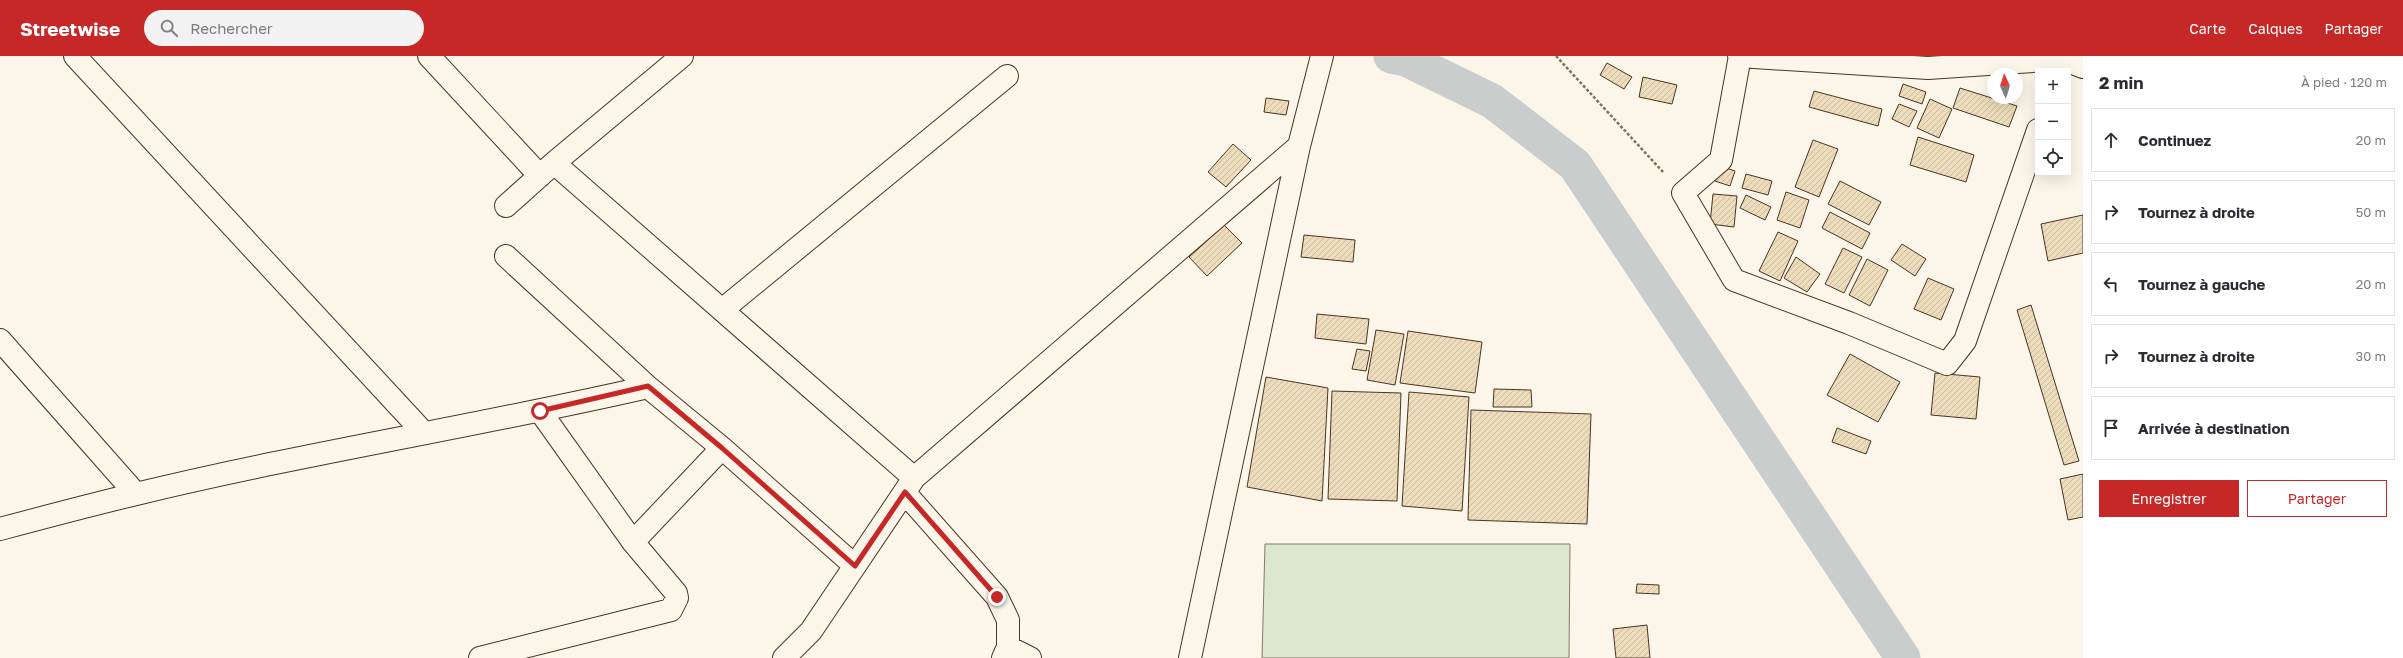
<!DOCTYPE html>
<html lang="fr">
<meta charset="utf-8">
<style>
:root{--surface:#fff;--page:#f2f2f3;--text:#2b2b33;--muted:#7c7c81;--line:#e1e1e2;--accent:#c62828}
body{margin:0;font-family:"Golos Text",sans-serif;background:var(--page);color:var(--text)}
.controls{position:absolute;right:12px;top:12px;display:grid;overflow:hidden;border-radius:0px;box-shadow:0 4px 16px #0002}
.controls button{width:36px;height:36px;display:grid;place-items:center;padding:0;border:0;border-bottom:1px solid var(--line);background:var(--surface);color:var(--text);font:20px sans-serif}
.compass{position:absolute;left:1987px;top:12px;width:36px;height:36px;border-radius:50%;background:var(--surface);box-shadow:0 4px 16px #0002;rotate:356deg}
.stop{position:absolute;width:12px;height:12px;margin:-9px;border:3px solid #c62828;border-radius:50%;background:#fff}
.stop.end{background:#c62828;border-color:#fff;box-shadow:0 1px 4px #0008}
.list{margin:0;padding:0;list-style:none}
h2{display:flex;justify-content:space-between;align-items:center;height:52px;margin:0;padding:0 16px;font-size:17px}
h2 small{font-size:13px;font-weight:400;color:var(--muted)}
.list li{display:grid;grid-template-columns:26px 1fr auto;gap:12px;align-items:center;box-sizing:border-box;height:64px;margin:0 8px 8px;padding:0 8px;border:1px solid var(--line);border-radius:0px}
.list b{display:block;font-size:15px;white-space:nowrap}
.list em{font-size:13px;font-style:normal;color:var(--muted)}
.actions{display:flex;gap:8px;padding:12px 16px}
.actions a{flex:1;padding:9px 0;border:1px solid var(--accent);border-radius:0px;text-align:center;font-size:14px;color:var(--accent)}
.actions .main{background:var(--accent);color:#fff}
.icon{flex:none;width:22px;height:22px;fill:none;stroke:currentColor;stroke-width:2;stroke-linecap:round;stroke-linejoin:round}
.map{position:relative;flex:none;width:2083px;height:602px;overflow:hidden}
header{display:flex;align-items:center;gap:24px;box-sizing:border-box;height:56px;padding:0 20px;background:var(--accent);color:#fff}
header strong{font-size:19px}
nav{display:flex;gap:22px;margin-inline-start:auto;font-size:14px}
.search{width:280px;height:36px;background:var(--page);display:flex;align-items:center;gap:10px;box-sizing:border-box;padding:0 14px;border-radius:22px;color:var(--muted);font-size:15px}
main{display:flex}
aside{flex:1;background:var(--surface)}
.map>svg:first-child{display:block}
.garden{fill:#dce7d0;stroke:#887966}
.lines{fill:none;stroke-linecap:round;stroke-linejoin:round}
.canal{stroke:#c9cecd;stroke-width:35}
.building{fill:url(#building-hatch);stroke:#4a3520}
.street-casing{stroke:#4a3520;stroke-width:24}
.path{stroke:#7f6f5c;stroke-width:2.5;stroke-dasharray:3 2;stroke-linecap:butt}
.street{stroke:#fbf6e9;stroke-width:22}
.route{stroke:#c62828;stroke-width:5}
</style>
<header>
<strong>Streetwise</strong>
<div class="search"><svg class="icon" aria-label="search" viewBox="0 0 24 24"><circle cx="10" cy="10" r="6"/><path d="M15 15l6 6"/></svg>Rechercher</div>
<nav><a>Carte</a><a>Calques</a><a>Partager</a></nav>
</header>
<main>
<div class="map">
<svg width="2083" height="602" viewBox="0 0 2083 602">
<defs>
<pattern id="building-hatch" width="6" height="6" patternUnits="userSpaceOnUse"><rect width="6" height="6" fill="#ecdcbc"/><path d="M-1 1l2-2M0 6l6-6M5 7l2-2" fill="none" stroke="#ccbda1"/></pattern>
</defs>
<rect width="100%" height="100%" fill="#fbf6e9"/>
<path class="garden" d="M1265,488H1570L1569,602H1262Z"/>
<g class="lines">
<path class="canal" d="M1391,0L1406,3L1492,45L1575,109L1903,602"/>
</g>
<path class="building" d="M1607,7L1632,21L1624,33L1600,19Z
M1643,21L1677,29L1672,48L1639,41Z
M1903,28L1926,36L1922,48L1899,40Z
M1960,32L2017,50L2009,71L1953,52Z
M1814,35L1882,53L1878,70L1809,51Z
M1266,42L1289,45L1286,59L1264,56Z
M1930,43L1952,53L1939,82L1917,72Z
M1899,48L1917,55L1909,71L1892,63Z
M1918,81L1974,99L1966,126L1910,109Z
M1813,84L1838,93L1819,141L1795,131Z
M1233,88L1251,104L1226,131L1208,116Z
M1721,110L1735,115L1730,130L1715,125Z
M1746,118L1772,125L1768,139L1742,132Z
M1840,125L1881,146L1869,169L1828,148Z
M1786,136L1809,144L1800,172L1777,164Z
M1713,138L1737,140L1734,171L1710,168Z
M1746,139L1771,151L1765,164L1740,152Z
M1830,156L1870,177L1862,193L1822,172Z
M2083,159V197L2048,205L2041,168Z
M1224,169L1242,187L1207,220L1189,201Z
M1778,176L1798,185L1780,225L1759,215Z
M1304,179L1355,184L1353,206L1301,201Z
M1902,188L1926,203L1915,220L1891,204Z
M1843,192L1862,201L1844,237L1825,228Z
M1796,201L1820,218L1807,236L1784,222Z
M1867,203L1888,214L1870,250L1849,239Z
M1928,222L1954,233L1941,264L1914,253Z
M2031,249L2079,405L2064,409L2017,254Z
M1317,258L1369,263L1366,288L1315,282Z
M1376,274L1404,278L1395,329L1367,324Z
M1408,275L1482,286L1475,337L1400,327Z
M1357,293L1370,295L1366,315L1352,313Z
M1850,298L1900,326L1878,366L1827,339Z
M1935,317L1980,321L1976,363L1931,359Z
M1266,321L1328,332L1322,445L1247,431Z
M1494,333L1531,334L1532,351H1493Z
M1332,335L1401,337L1397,445L1328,443Z
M1409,336L1469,341L1462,455L1402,450Z
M1471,354L1591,358L1587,468L1468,464Z
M1837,372L1871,385L1866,398L1832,386Z
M2083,418V461L2068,464L2060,423Z
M1637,528L1659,529V538L1636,537Z
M1647,569L1650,602H1616L1613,573Z"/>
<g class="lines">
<g class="street-casing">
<path id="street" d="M75,0L424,377
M429,0L540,120
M1739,0L1928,12L2063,3L2083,11
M1740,0L1721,104L1683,137L1734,224L1849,267L1947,308L1965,285L2038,74
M554,107L914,422
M506,150L554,107L682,0
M506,200L648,331L722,392L855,510
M722,254L1007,20
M0,284L136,438
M905,437L997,541L1008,564V591L1003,602
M0,473C45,461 90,449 136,438C305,397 478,370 648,331
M633,486L722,392
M1008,591L1030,602
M480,602L671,554L677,542L676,537L633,486L540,355
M784,602L811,575L914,422L1299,90
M1190,602L1299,90L1322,0"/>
</g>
<path class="path" d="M1556,0L1663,116"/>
<use href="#street" class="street"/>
</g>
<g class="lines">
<path class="route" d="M540,355L648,330L722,392L855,510L905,436L997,541"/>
</g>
</svg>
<div class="controls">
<button>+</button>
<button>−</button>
<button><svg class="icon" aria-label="locate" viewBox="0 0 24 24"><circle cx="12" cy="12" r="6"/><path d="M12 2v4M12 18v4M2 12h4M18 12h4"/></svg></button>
</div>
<svg class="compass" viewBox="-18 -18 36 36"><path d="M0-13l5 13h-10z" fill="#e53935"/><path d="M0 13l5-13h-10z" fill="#7c7c81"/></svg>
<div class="stop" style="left:540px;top:355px"></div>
<div class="stop end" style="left:997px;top:541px"></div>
</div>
<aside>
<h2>2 min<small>À pied · 120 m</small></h2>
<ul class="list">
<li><svg class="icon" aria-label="ahead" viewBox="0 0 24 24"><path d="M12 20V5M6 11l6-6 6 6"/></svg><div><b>Continuez</b></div><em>20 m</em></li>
<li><svg class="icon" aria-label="right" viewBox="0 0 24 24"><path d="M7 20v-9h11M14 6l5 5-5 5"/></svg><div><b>Tournez à droite</b></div><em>50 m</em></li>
<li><svg class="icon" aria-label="left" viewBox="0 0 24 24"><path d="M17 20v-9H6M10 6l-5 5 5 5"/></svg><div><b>Tournez à gauche</b></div><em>20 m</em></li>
<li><svg class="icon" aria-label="right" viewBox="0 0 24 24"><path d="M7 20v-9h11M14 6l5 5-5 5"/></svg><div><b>Tournez à droite</b></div><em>30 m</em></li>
<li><svg class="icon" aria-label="arrive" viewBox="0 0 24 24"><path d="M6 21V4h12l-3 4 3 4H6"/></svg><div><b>Arrivée à destination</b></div></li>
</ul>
<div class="actions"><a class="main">Enregistrer</a><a>Partager</a></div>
</aside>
</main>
